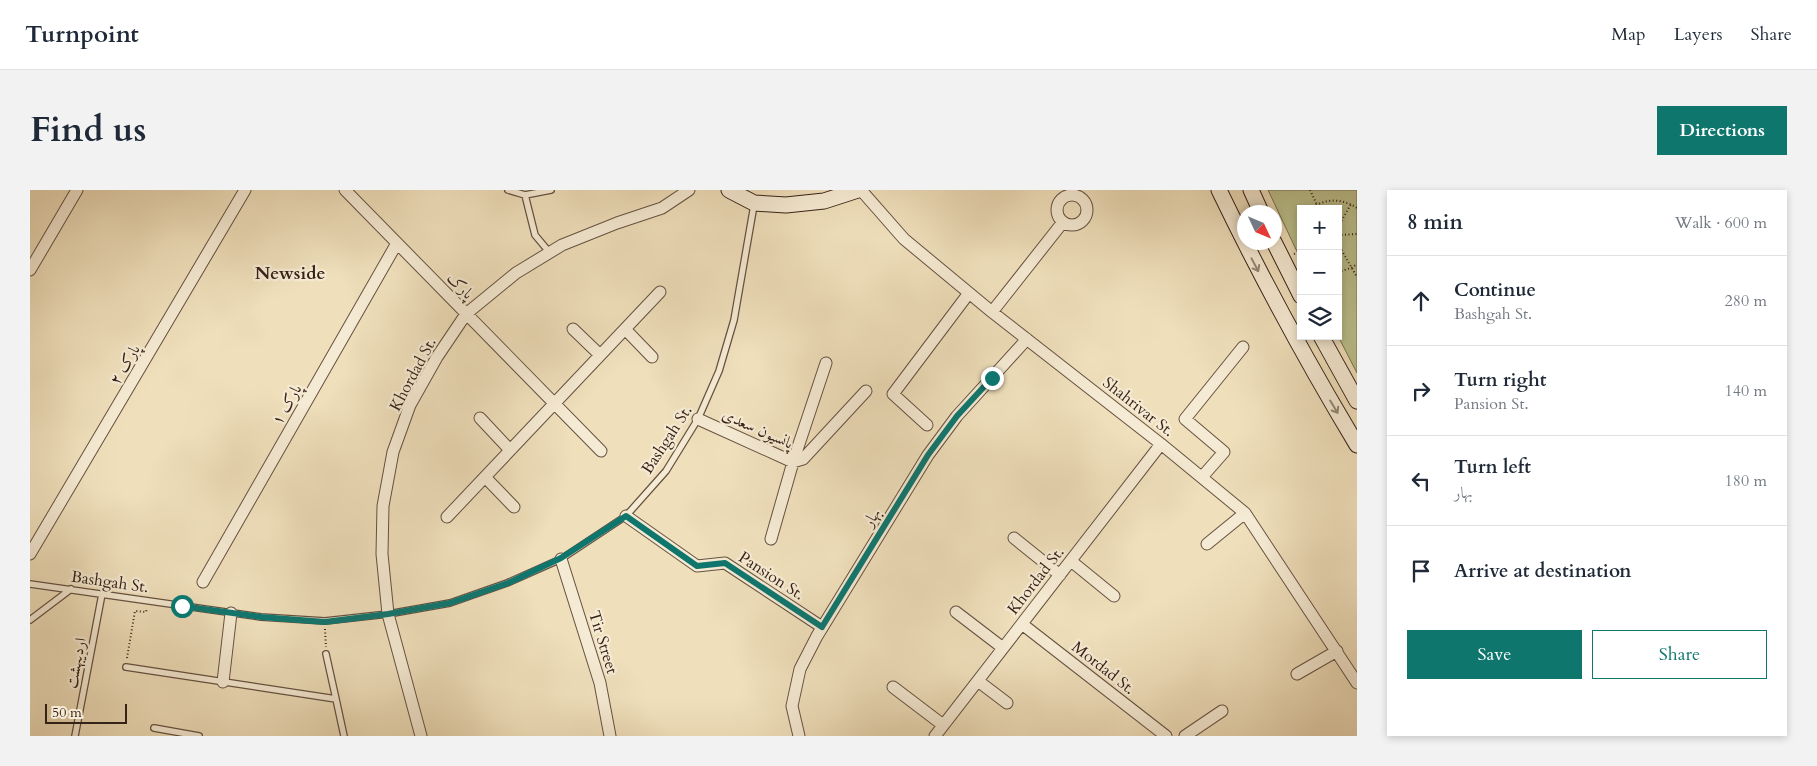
<!DOCTYPE html>
<meta charset="utf-8">
<style>
:root{--surface:#fff;--page:#f2f2f3;--text:#1f2937;--muted:#747a83;--line:#e0e1e3;--accent:#0f766e}
body{margin:0;font-family:Cardo,Amiri,serif;background:var(--page);color:var(--text)}
.controls{position:absolute;right:15px;top:15px;display:grid;overflow:hidden;border-radius:0px;box-shadow:0 2px 8px #0003}
.controls button{width:45px;height:45px;display:grid;place-items:center;padding:0;border:0;border-bottom:1px solid var(--line);background:var(--surface);color:var(--text);font:25px sans-serif}
.compass{position:absolute;left:1207px;top:15px;width:45px;height:45px;border-radius:50%;background:var(--surface);box-shadow:0 2px 8px #0003;rotate:134deg}
.scale{position:absolute;left:15px;bottom:12px;width:82px;box-sizing:border-box;padding-left:5px;border:2px solid #372218;border-top:0;font-size:14px;line-height:18px;white-space:nowrap;color:#372218;-webkit-text-stroke:4px #f5ead3;paint-order:stroke}
.stop{position:absolute;width:15px;height:15px;margin:-11px;border:4px solid #0f766e;border-radius:50%;background:#fff}
.stop.end{background:#0f766e;border-color:#fff;box-shadow:0 1px 5px #0008}
.list{margin:0;padding:0;list-style:none}
h2{display:flex;justify-content:space-between;align-items:center;height:65px;margin:0;padding:0 20px;font-size:21px}
h2 small{font-size:16px;font-weight:400;color:var(--muted)}
.list li{display:grid;grid-template-columns:32px 1fr auto;gap:15px;align-items:center;box-sizing:border-box;height:90px;padding:0 20px;border-top:1px solid var(--line)}
.list b{display:block;font-size:19px;white-space:nowrap}
.list p{margin:0;font-size:16px;white-space:nowrap;color:var(--muted)}
.list em{font-size:16px;font-style:normal;color:var(--muted)}
.actions{display:flex;gap:10px;padding:15px 20px}
.actions a{flex:1;padding:11px 0;border:1px solid var(--accent);border-radius:0px;text-align:center;font-size:18px;color:var(--accent)}
.actions .main{background:var(--accent);color:#fff}
.icon{flex:none;width:28px;height:28px;fill:none;stroke:currentColor;stroke-width:2;stroke-linecap:round;stroke-linejoin:round}
.map{position:relative;flex:none;width:1327px;height:546px;overflow:hidden;border-radius:0px}
header{display:flex;align-items:center;gap:30px;box-sizing:border-box;height:70px;padding:0 25px;background:var(--surface);border-bottom:1px solid var(--line)}
header strong{font-size:24px}
nav{display:flex;gap:28px;margin-inline-start:auto;font-size:18px}
.intro{display:flex;align-items:center;justify-content:space-between;box-sizing:border-box;height:120px;padding:0 30px}
h1{margin:0;font-size:35px}
.button{padding:12px 22px;border-radius:0px;background:var(--accent);color:#fff;font-size:18px;font-weight:700}
main{display:flex;gap:30px;padding:0 30px}
aside{flex:1;background:var(--surface);border-radius:0px;box-shadow:0 2px 8px #0003}
.map>svg:first-child{display:block}
.green{fill:#bbc18e;stroke:#797253}
.lines{fill:none;stroke-linecap:round;stroke-linejoin:round}
.lane-casing{stroke:#655141;stroke-width:8}
.street-casing{stroke:#655141;stroke-width:13}
.secondary-casing{stroke:#372218;stroke-width:17}
.path{stroke:#372218;stroke-width:2;stroke-dasharray:1 2.5;stroke-linecap:butt}
.lane{stroke:#f5ead3;stroke-width:5.5}
.street{stroke:#f5ead3;stroke-width:11}
.secondary{stroke:#f5ead3;stroke-width:15}
.oneway{stroke:#968676}
.route{stroke:#0f766e;stroke-width:6}
.labels{text-anchor:middle;stroke-width:4.5;stroke-linejoin:round;paint-order:stroke}
.street-label{font-size:16px;fill:#372218;stroke:#f5ead3}
.neighbourhood-label{font-size:18px;font-weight:bold;fill:#372218;stroke:#f5ead3}
</style>
<header>
<strong>Turnpoint</strong>
<nav><a>Map</a><a>Layers</a><a>Share</a></nav>
</header>
<div class="intro"><h1>Find us</h1><a class="button">Directions</a></div>
<main>
<div class="map">
<svg width="1327" height="546" viewBox="0 0 1327 546">
<rect width="100%" height="100%" fill="#efdfbb"/>
<filter id="stains"><feTurbulence type="fractalNoise" baseFrequency=".004" numOctaves="4"/><feColorMatrix values="0 0 0 0 .2 0 0 0 0 .09 0 0 0 0 .02 0 0 0 .5 -.17"/></filter>
<radialGradient id="worn" r=".72"><stop offset=".6" stop-color="#630" stop-opacity="0"/><stop offset="1" stop-color="#630" stop-opacity=".3"/></radialGradient>
<path class="green" d="M1238,0H1327V183L1308,146V19H1271V70Z"/>
<g class="lines">
<g class="lane-casing">
<path id="lane" d="M478,0L495,5
M520,63L505,45L495,5L521,0
M0,394L231,427L295,431L358,424L420,413L477,393L531,369L596,326L636,281L668,229L689,181L704,130L724,15
M0,430L41,399
M296,464L306,509
M96,477L306,509L314,546
M124,538L169,546
M45,546L72,404"/>
</g>
<g class="street-casing">
<path id="street" d="M315,0L571,261
M831,0L874,49L962,122L1131,254L1215,323L1327,493
M1027 20a15 15 0 1 1 30 0a15 15 0 1 1-30 0Z
M0,80L47,0
M962,122L1033,32
M543,139L570,165
M595,139L622,167
M450,228L480,260
M668,229L763,272L773,269L836,201
M897,235L863,204L939,103
M455,287L484,317
M1172,287L1194,262L1155,229L1213,157
M596,326L667,376L695,373L792,437
M417,327L630,102
M984,348L1030,385
M741,349L763,272L796,173
M1177,354L1215,323
M0,364L215,0
M531,369L570,493L580,546
M1041,371L1084,406
M173,392L367,53
M926,422L973,458
M992,434L1136,546
M1267,484L1307,461
M948,491L977,513
M193,492L201,423
M863,497L913,535
M391,546L358,424L352,364L353,316L363,262L380,215L407,167L436,124L486,83L532,55L587,33L632,18L659,0
M769,546L762,516L770,479L787,446L898,265L927,226L997,149
M905,546L1131,254
M1155,546L1192,521"/>
</g>
<g class="secondary-casing">
<path id="secondary" d="M699,0L724,13L756,15L794,11L828,0
M1189,0C1231,87 1277,172 1327,255
M1221,0L1231,22
M1244,52L1271,106
M1291,146L1327,211"/>
</g>
<path class="path" d="M1280,0L1289,19
M1280,19C1295,8 1312,8 1327,18
M1271,31C1267,42 1267,51 1271,62
M1308,37L1321,14
M1308,45L1327,44
M1308,54L1327,87
M1264,64L1271,61
M1308,82L1321,78L1327,74
M295,439L296,457
M97,468L105,421L116,422L117,418"/>
<use href="#lane" class="lane"/>
<use href="#street" class="street"/>
<use href="#secondary" class="secondary"/>
</g>
<defs><path id="oneway-shaft" d="M-6 0H5M1.5-3L5.5 0L1.5 3" fill="none" stroke-width="1.6" stroke-linecap="round" stroke-linejoin="round" transform="scale(1.25)"/></defs>
<g class="oneway">
<use href="#oneway-shaft" transform="translate(1225 75) rotate(62)"/>
<use href="#oneway-shaft" transform="translate(1304 217) rotate(59)"/>
</g>
<g class="lines">
<path class="route" d="M152,416L231,427L295,432L358,424L420,413L478,393L531,368L596,326L667,376L695,373L792,437L898,265L927,226L962,188"/>
</g>
<g class="labels">
<g class="street-label">
<text transform="translate(431 95) rotate(46)" y="6">پارک</text>
<text transform="translate(94 174) rotate(-59)" y="6">پارک ۲</text>
<text transform="translate(382 184) rotate(-62)" y="6">Khordad St.</text>
<text transform="translate(256 214) rotate(-60)" y="6">پارک ۱</text>
<text transform="translate(1109 216) rotate(38)" y="6">Shahrivar St.</text>
<text transform="translate(728 238) rotate(24)" y="6">پانسیون سعدی</text>
<text transform="translate(636 249) rotate(-57)" y="6">Bashgah St.</text>
<text transform="translate(841 327) rotate(-58)" y="6">بهار</text>
<text transform="translate(742 385) rotate(33)" y="6">Pansion St.</text>
<text transform="translate(1005 390) rotate(-52)" y="6">Khordad St.</text>
<text transform="translate(80 391) rotate(8)" y="6">Bashgah St.</text>
<text transform="translate(574 452) rotate(73)" y="6">Tir Street</text>
<text transform="translate(45 473) rotate(-79)" y="6">اردیبهشت</text>
<text transform="translate(1074 477) rotate(38)" y="6">Mordad St.</text>
</g>
<g class="neighbourhood-label">
<text x="260" y="89">Newside</text>
</g>
</g>
<rect width="100%" height="100%" filter="url(#stains)"/>
<rect width="100%" height="100%" fill="url(#worn)"/>
</svg>
<div class="controls">
<button>+</button>
<button>−</button>
<button><svg class="icon" aria-label="layers" viewBox="0 0 24 24"><path d="M12 4l9 5-9 5-9-5zM3 14l9 5 9-5"/></svg></button>
</div>
<svg class="compass" viewBox="-18 -18 36 36"><path d="M0-13l5 13h-10z" fill="#e53935"/><path d="M0 13l5-13h-10z" fill="#747a83"/></svg>
<div class="scale">50 m</div>
<div class="stop" style="left:152px;top:416px"></div>
<div class="stop end" style="left:962px;top:188px"></div>
</div>
<aside>
<h2>8 min<small>Walk · 600 m</small></h2>
<ul class="list">
<li><svg class="icon" aria-label="ahead" viewBox="0 0 24 24"><path d="M12 20V5M6 11l6-6 6 6"/></svg><div><b>Continue</b><p>Bashgah St.</p></div><em>280 m</em></li>
<li><svg class="icon" aria-label="right" viewBox="0 0 24 24"><path d="M7 20v-9h11M14 6l5 5-5 5"/></svg><div><b>Turn right</b><p>Pansion St.</p></div><em>140 m</em></li>
<li><svg class="icon" aria-label="left" viewBox="0 0 24 24"><path d="M17 20v-9H6M10 6l-5 5 5 5"/></svg><div><b>Turn left</b><p>بهار</p></div><em>180 m</em></li>
<li><svg class="icon" aria-label="arrive" viewBox="0 0 24 24"><path d="M6 21V4h12l-3 4 3 4H6"/></svg><div><b>Arrive at destination</b></div></li>
</ul>
<div class="actions"><a class="main">Save</a><a>Share</a></div>
</aside>
</main>
